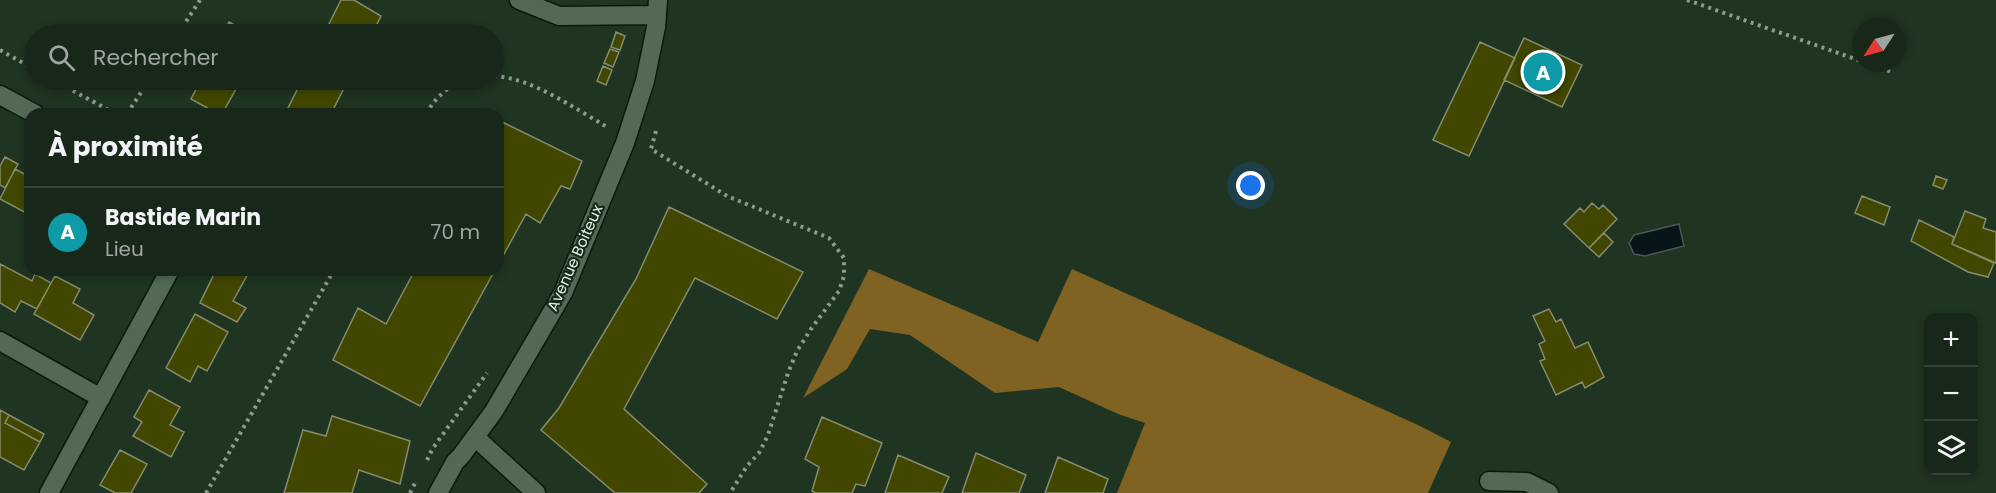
<!DOCTYPE html>
<html lang="fr">
<meta charset="utf-8">
<style>
:root{--surface:#172719;--page:#243326;--text:#f1f3f6;--muted:#9ea5a2;--line:#364438;--accent:#db2777}
body{margin:0;font-family:Poppins,sans-serif;background:var(--page);color:var(--text)}
.controls{position:absolute;right:18px;bottom:18px;display:grid;overflow:hidden;border-radius:12px;box-shadow:0 3px 9px #0003}
.controls button{width:54px;height:54px;display:grid;place-items:center;padding:0;border:0;border-bottom:2px solid var(--line);background:var(--surface);color:var(--text);font:30px sans-serif}
.compass{position:absolute;left:1852px;top:18px;width:54px;height:54px;border-radius:50%;background:var(--surface);box-shadow:0 3px 9px #0003;rotate:234deg}
.you{position:absolute;left:1251px;top:186px;width:21px;height:21px;margin:-15px;border:4px solid #fff;border-radius:50%;background:#1a73e8;box-shadow:0 0 0 9px #1a73e833}
.badge{display:grid;place-items:center;width:39px;height:39px;border-radius:50%;background:var(--accent);color:#fff;font-size:20px;font-weight:700}
.pin{position:absolute;translate:-50% -50%;border:3px solid #fff;box-shadow:0 2px 6px #0006}
.list{margin:0;padding:0;list-style:none}
h2{display:flex;justify-content:space-between;align-items:center;height:78px;margin:0;padding:0 24px;font-size:26px}
h2 small{font-size:20px;font-weight:400;color:var(--muted)}
.list li{display:grid;grid-template-columns:39px 1fr auto;gap:18px;align-items:center;box-sizing:border-box;height:90px;padding:0 24px;border-top:2px solid var(--line)}
.list b{display:block;font-size:22px;white-space:nowrap}
.list p{margin:0;font-size:20px;white-space:nowrap;color:var(--muted)}
.list em{font-size:20px;font-style:normal;color:var(--muted)}
.icon{flex:none;width:33px;height:33px;fill:none;stroke:currentColor;stroke-width:2;stroke-linecap:round;stroke-linejoin:round}
.map{position:relative;flex:none;width:1996px;height:493px;overflow:hidden}
.search{position:absolute;background:var(--surface);box-shadow:0 3px 9px #0003;left:24px;top:24px;width:480px;height:66px;display:flex;align-items:center;gap:15px;box-sizing:border-box;padding:0 21px;border-radius:33px;color:var(--muted);font-size:22px}
.panel{position:absolute;background:var(--surface);box-shadow:0 3px 9px #0003;left:24px;top:108px;width:480px;height:168px;border-radius:18px}
.map>svg:first-child{display:block}
.forest{fill:#806323}
.water{fill:#061518;stroke:#495756;stroke-width:1.5}
.building{fill:#414700;stroke:#868b6e;stroke-width:1.5}
.lines{fill:none;stroke-linecap:round;stroke-linejoin:round}
.minor-casing{stroke:#071b0a;stroke-width:21}
.path{stroke:#8b9c8d;stroke-width:4;stroke-dasharray:3 4.5;stroke-linecap:butt}
.minor{stroke:#536955;stroke-width:18}
.labels{text-anchor:middle;stroke-width:4.5;stroke-linejoin:round;paint-order:stroke}
.street-label{font-size:15px;fill:#e5f2e6;stroke:#152a18}
</style>
<div class="map">
<svg width="1996" height="493" viewBox="0 0 1996 493">
<rect width="100%" height="100%" fill="#1f3421"/>
<path class="forest" d="M869,269L1038,342L1072,269L1418,425L1451,442L1428,493H1117L1145,423L1118,414L1059,387L995,393L910,335L870,329L847,369L803,398Z"/>
<path class="water" d="M1679,224L1684,246L1645,256L1634,254L1629,243L1634,235Z"/>
<path class="building" d="M341,0H354L381,16L372,34H324Z
M229,22L251,34H223Z
M616,32L625,36L620,50L611,47Z
M1524,38L1582,65L1562,107L1504,80Z
M1480,42L1515,58L1469,156L1433,140Z
M610,49L619,52L613,67L604,63Z
M603,66L612,70L606,85L597,81Z
M201,80H241L222,114H218L191,99Z
M302,80H348L331,114H285Z
M498,120L582,161L570,189L561,186L540,223L526,214L498,265Z
M5,157L18,164L5,188L0,185V166Z
M15,169L30,177V215L0,199Z
M1936,176L1947,180L1943,189L1933,185Z
M1862,196L1890,207L1884,225L1855,213Z
M1592,203L1599,209L1603,205L1617,219L1589,248L1564,224L1580,208L1584,212Z
M669,207L803,272L777,319L695,278L624,409L707,484L699,493H615L541,430L559,408L636,279Z
M1965,211L1986,219L1983,228L1996,232V263L1952,244Z
M1919,220L1954,237L1952,244L1994,263L1988,277L1968,272L1911,241Z
M1604,233L1613,242L1599,257L1589,248Z
M0,264L32,281L35,274L51,283L37,309L21,301L15,312L0,303Z
M216,270H246L249,272L233,301L246,308L237,322L200,303Z
M415,270H495L420,406L333,360L358,308L386,324Z
M55,276L80,289L73,303L94,315L80,340L34,314Z
M1549,309L1556,322L1561,319L1575,348L1588,342L1604,377L1585,388L1582,382L1556,395L1540,361L1545,359L1539,344L1545,341L1533,316Z
M195,314L228,332L207,371L198,366L190,382L166,368Z
M149,390L180,407L170,425L184,432L171,457L133,436L142,422L134,417Z
M0,410L9,415L5,423L40,442L24,470L0,457Z
M9,415L44,434L40,442L5,423Z
M332,416L410,441L400,484L359,470L352,493H284L303,430L326,436Z
M822,417L882,443L865,486L856,484L852,493H816L812,491L819,467L805,459Z
M120,450L147,464L131,493H115L100,485Z
M976,453L1026,475L1019,493H962Z
M898,455L949,477L942,493H885Z
M1058,457L1108,479L1103,493H1045Z"/>
<g class="lines">
<g class="minor-casing">
<path id="minor" d="M519,0L559,16L657,15
M0,95L35,114
M0,341L101,398
M475,437L536,493
M1489,481L1527,482L1549,493
M49,493L170,270
M438,493L455,462L461,456L494,411L563,293L625,143L645,81L656,27L658,0"/>
</g>
<path class="path" d="M1687,0L1861,61
M178,34L200,0
M0,50L34,69
M1866,63L1892,72
M494,76C532,78 574,108 607,127
M53,80L116,114
M127,114L149,80
M426,114C435,98 447,87 464,80
M656,131L651,149L727,196L829,238L844,258V276L839,291L811,329L797,351L788,373L768,435L759,453L747,466L730,493
M427,460L433,448L487,373
M206,493L334,270
M410,493L415,483"/>
<use href="#minor" class="minor"/>
</g>
<g class="labels">
<g class="street-label">
<text transform="translate(575 258) rotate(-66)" y="5">Avenue Boiteux</text>
</g>
</g>
</svg>
<div class="controls">
<button>+</button>
<button>−</button>
<button><svg class="icon" aria-label="layers" viewBox="0 0 24 24"><path d="M12 4l9 5-9 5-9-5zM3 14l9 5 9-5"/></svg></button>
</div>
<svg class="compass" viewBox="-18 -18 36 36"><path d="M0-13l5 13h-10z" fill="#e53935"/><path d="M0 13l5-13h-10z" fill="#9ea5a2"/></svg>
<div class="you"></div>
<div class="pin badge" style="left:1543px;top:72px;background:#0f9aa8">A</div>
<div class="search"><svg class="icon" aria-label="search" viewBox="0 0 24 24"><circle cx="10" cy="10" r="6"/><path d="M15 15l6 6"/></svg>Rechercher</div>
<section class="panel">
<h2>À proximité<small></small></h2>
<ul class="list">
<li><span class="badge" style="background:#0f9aa8">A</span><div><b>Bastide Marin</b><p>Lieu</p></div><em>70 m</em></li>
</ul>
</section>
</div>
